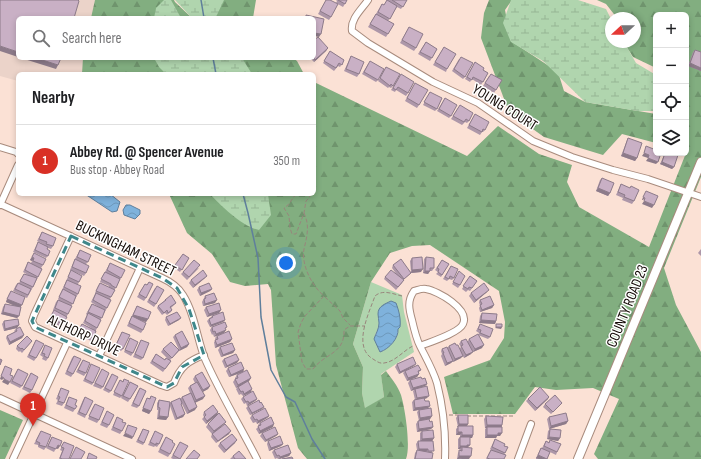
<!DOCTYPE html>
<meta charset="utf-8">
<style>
:root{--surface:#fff;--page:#f6f6f6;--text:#202124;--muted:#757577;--line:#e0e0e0;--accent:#d93025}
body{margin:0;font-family:"Sofia Sans Condensed",sans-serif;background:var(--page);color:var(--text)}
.controls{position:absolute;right:12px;top:12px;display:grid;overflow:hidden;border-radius:6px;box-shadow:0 2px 6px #0003}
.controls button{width:36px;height:36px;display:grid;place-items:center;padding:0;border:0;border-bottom:1px solid var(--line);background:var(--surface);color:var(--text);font:20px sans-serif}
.compass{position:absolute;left:605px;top:12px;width:36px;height:36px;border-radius:50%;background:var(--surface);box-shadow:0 2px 6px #0003;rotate:249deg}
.you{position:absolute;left:286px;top:263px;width:14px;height:14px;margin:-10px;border:3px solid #fff;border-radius:50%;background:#1a73e8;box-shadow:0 0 0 6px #1a73e833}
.badge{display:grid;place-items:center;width:26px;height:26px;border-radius:50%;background:var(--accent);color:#fff;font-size:13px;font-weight:700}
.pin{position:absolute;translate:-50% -33px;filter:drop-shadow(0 1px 2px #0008)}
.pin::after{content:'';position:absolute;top:21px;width:14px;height:12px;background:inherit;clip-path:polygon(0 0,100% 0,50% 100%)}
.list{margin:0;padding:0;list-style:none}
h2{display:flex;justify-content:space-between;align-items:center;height:52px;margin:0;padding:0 16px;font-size:17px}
h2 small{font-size:13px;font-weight:400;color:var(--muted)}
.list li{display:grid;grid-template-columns:26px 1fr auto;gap:12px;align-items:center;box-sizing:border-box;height:72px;padding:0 16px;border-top:1px solid var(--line)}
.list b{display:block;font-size:15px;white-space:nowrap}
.list p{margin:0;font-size:13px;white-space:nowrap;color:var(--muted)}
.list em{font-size:13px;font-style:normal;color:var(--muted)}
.icon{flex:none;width:22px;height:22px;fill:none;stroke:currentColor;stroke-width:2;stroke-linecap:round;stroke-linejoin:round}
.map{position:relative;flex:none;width:701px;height:459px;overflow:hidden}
.search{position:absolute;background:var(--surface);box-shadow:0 2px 6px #0003;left:16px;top:16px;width:300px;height:44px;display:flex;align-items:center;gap:10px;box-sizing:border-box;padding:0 14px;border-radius:6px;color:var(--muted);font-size:15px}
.panel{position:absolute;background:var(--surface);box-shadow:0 2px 6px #0003;left:16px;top:72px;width:300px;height:124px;border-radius:6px}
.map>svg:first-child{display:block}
.industrial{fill:#ebd3c9}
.grass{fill:#b0d5ae;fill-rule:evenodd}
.forest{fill:url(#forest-firs)}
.wetland{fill:url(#wetland-marsh)}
.water{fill:url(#water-waves);stroke:#5f7f9c}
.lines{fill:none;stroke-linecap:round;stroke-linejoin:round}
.stream{stroke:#5f7f9c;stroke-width:1.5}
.minor-casing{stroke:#a88b7d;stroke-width:8}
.major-casing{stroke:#a88b7d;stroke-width:10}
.path{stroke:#98857c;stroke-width:1;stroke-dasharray:4 2;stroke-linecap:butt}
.minor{stroke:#fff;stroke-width:6}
.major{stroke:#fff;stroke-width:8}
.wall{fill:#ad97a9}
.shaded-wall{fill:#8d7b8a}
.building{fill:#c9b0c5;stroke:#8d7b8a}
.marked{fill:none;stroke:#3f878a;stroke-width:3;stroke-dasharray:8 5;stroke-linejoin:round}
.labels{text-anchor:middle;stroke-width:3;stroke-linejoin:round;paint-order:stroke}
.street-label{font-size:15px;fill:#130905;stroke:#fff}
</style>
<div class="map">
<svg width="701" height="459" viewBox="0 0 701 459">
<defs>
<pattern id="forest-firs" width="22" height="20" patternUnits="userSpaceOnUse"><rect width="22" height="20" fill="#82ae80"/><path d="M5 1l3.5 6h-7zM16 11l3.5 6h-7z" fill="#6f946d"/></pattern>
<pattern id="wetland-marsh" width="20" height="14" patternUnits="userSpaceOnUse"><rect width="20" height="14" fill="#b0d5ae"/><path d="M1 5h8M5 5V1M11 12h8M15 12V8" fill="none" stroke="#96b694"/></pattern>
<pattern id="water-waves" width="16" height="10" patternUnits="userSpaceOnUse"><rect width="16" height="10" fill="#7fb2dc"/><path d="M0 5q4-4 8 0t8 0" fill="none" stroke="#6d98bb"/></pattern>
</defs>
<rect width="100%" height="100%" fill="#fbe1d5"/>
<path class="industrial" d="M0,0H95L93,18H18V58H86L84,74H18V81L0,76Z"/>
<path class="grass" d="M371,282L402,295L404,312L414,352L381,374L384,397L365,409L362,393L363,367L353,344ZM378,314L398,329L397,337L383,351L375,335C379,328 380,322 378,314Z"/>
<path class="forest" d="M95,0H174L175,2L192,18H91Z
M222,0H256L253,18H202Z
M489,0H512L505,10L511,41L558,72L564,91L585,102L656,114V143L622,134L603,155L544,137L509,112L481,38L484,13Z
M597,0H701V177L664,268L676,305L701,352V459H598L594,454L619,399L593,388L556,390L535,387L515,414H453L444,377L490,360L504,338L505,322L499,291L430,245L412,246L390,253L371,282L353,344L363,367L362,393L365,408L384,397L381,375L386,371C391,378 398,386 401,395C405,408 411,446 406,459H307L298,448L276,365L271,290L268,284L245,286L230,282L212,254L187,233L169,194H314V82L467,156L498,126L539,154L572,165L567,182L579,207L649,247L686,153V15H656V68L633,57L624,43L635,42V18H617L606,4Z
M83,58H293L297,61L304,74H82Z
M0,410L23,420L5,459H0Z"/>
<path class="wetland" d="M164,0H171L181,18H154L156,8Z
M175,0H224L216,17L192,18Z
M511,0H578L606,9L611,19V42H624L636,63L656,75V111H637L585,102L543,61L511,42L503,23Z
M154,58H242L252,74H166L159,67Z
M210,194H268L271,215L259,230C243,227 221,206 210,194Z"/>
<path class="water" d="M85,194H110L120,202L117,211L112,212Z
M126,205H130L140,210V214L135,219L124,215L123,210Z
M391,301L396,303C399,311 401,319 400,327L398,329C399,338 389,349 380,352L374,339C376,333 379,329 379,323C379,320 378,317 378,314C378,306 385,304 391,301Z"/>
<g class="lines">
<path class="stream" d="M201,0L204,18
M213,58L216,74
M243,194L248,213L258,258L261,317L271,370L286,397L295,402L312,439L325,459"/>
<g class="minor-casing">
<path id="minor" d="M368,0C362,9 350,19 352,31L368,43L433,82L478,103L533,141L572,157L613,170L648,179L701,197
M0,147L16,152L18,154
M0,204L162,278C171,282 178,287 183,295C195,314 197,339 205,359C220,393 240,426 257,459
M0,205L18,165
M71,236L34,315L32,321L35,327L161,385L167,387L174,383C180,367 188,361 204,355
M420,346C430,342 459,333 463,324C470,309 438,291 426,289C422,288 418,290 414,291C407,301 409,309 412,320C414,329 416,338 420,346C426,358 433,370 437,383C443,407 446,434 445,459
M99,356L140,268
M0,398L132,459
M13,459L67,343
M518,459L531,424"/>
</g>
<g class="major-casing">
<path id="major" d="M578,459L701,162"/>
</g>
<path class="path" d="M296,194L288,205L284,208L289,216L290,228L292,234H296L304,213L306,201L309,198L311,194
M304,213C310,226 307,236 304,249C301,265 312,286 324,296L305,316L301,323L298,332L302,362L306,369H313C325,353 345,354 344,330L350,326H365
M402,296C393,294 383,289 375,296C369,313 352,347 373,359C376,361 380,364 384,363C395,362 404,350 413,346
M325,297L340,311L343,318L350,325
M449,415H458
M467,416H513"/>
<use href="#minor" class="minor"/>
<use href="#major" class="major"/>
</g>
<path class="wall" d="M326,0H330L331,17L329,20L318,14Z
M336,0H347L343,7L336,3L337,1Z
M387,0H407L401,9L397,7L388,21L394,24L386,37L368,27L382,4L384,5Z
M409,27L416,48L414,51L400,43Z
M426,42L437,49L430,61L418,54Z
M444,47L447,69L446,72L433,65Z
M328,48L326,51L314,62L310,58H314Z
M695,50L701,52V71L688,66L693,52Z
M330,51L344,60L340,67L338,66L334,71L323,63Z
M351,56L359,74L357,77L344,71L350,58Z
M459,59L465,77L463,79L452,71Z
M475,62L483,70L488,73L481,85L472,79L470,82L465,79Z
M368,64L378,80L376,82L362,74Z
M386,67L393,86L391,88L389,87L388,88L378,81Z
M489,76L502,80L494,93L483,86Z
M399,77L408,93L406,96L396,90L395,92L391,90Z
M413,86L419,105L417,108L405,101Z
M430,92L437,109L435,111L423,105Z
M445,98L451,116L449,118L437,111Z
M458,108L469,121L467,123L465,122L462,125L451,119Z
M475,114L485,130L483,132H482L480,135L467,128Z
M628,138L637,158L635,161L621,156L627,140Z
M665,153H674V167L672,169L660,164Z
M602,178L610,193L608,196L596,191L600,180Z
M621,184L634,201L632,204L622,200L623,198L616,195Z
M42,232L53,246L51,249L48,248L47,249L48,256L46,258L33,252L38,242L45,245L37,241Z
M701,249V256L698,253Z
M80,250L88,262L86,264V273L84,276L70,270L75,259L79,261L75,259Z
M34,253L43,265L41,268L42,269L33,287L27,298L13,291L16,285L18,283H19L24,274L28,275L23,272L28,262L31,263L32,261L30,260Z
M183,254L189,258L180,272L174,268Z
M426,257L434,268L432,271H430L428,274L423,273L424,259Z
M412,258L421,272L411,273L409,275L403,280L402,283L396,290L384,279L385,277L397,275L392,268L393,265L411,272L410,261Z
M442,260L449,264L441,277L436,274L438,272L435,270Z
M110,263L121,278L119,281L110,299L107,308L101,319L97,328L91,341L76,334L82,324L93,329L83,323L87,315L86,314L92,304L100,308L91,302L95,294V293L98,286L100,283L109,287V286L100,282L103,275L105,272Z
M451,266L454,278L452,280L449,279L447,281L443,279Z
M199,268L187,280L181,274L183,272Z
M71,270L79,282L78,284V294L71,306L68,314L61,327L48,320L54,311L53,310L56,302L58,300H59L58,299L62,290Z
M458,274L460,285L458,288L452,284Z
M470,276L477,281L470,291L468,290L466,292L462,289Z
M205,278L193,288L189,283L191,280Z
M149,282L146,298L144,301L137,297L145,284L147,285Z
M199,287L212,289L210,291L200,296L197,290Z
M155,288L156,304L154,307L147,302Z
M11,291L21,307L19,316L17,318L1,314L3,307L5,304L15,306L6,302L9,294Z
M487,292L474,303L469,296L471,293Z
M205,296L215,303L203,306L202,302Z
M165,300L176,303L171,308L172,310L171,312L167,315L165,313L162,315L157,308L158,306L163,302Z
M480,300L494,305L492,308L480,312L479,308L480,306L479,302Z
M137,306L148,319L146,322L142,321L143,330L141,333L127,326Z
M206,307L221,310L219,313L207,317L204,310Z
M482,313L496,321L495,324L479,323L480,316Z
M212,316L225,320L223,322L210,327L207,321Z
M166,317L179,320L168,326L165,320Z
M4,321L19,325L17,328L4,331L2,324Z
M225,322L214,337L213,334L212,335L210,330L212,327Z
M480,324L490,337L488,339L478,335L482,348L473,352L471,349V354L464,358L459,349L461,347L459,344L461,341H468L469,339L478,335L479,333L476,331Z
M16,329L24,335L22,338L9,345L6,338L7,336L15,332L14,331Z
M122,332L123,349L121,351L114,348Z
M175,335L189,344L187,347L179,351L170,360L171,361L163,372L150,363L156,354L165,360L168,359L161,352L163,349L179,350L173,337Z
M217,336L232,339L230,342L215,348L214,342L216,340L215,338Z
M130,338L133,353L131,356L124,352Z
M36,340V358L34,361L27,357Z
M141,340L143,358L141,360L133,357L140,342Z
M32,341L22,353L20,351L19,352L16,349L17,346Z
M45,345L48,358L46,361L42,359L43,357L40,355Z
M449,346L461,358L453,362V361L451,363L445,366L441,356L442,354L441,351L442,349L447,348Z
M220,347L235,350L233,353L221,357L218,350Z
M74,356L73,374L71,377L65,374L72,358Z
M224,359L237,363L225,368L222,361Z
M83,360L86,373L84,376L76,372Z
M91,364L93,383L92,385L83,381L90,367Z
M397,364L414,366L408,369L421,370L418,373L419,374L417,377L407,381L403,373L405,371L399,374L395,367Z
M228,368L244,369L243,372L229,377L226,371Z
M18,369L22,386L20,388L10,383Z
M102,369L103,387L101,389L93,386Z
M31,373L32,390L30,393L22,389Z
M112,374L111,391L109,393L103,390Z
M237,375L251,378L249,381L236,388L233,382L235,379V378Z
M195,376L210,386L208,389L202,392L203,399L195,403V410L187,414L182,404L181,405L185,414L183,417L175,420L170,406L168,417L166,420L157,419L158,410H157V403L159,400L170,403L171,402L180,399L182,397L190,393L188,388L190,386L195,383L193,379Z
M124,379L122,396L120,398L113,395L120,380L123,381Z
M422,379L427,384L425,386L419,388L427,398L425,399V401L430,406L428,408L432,416L430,419L419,421L417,412L419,410L413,411L412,402L414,400H415L413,391L415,389L411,391L408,383L410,380Z
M130,382L138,386L128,402L121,398Z
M238,387L251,392L243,396L241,394L239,395L236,389Z
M61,388L64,403L62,406L56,404L58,400L56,399Z
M140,388L139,406L137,408L131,406L138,391Z
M151,396V411L149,414L142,411L146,400L147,398H150Z
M69,397L75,409L73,412L64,408Z
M85,397L86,415L85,418L77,414L83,400Z
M243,397L257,399L255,401L247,406L246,403L244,404L241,399Z
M528,399H548L535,411L526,401Z
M562,403L551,414L543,407L545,404Z
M95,404L99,420L97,423L88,419L93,407Z
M248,406L262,409L250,415L246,408Z
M107,411L109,425L107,428L100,425Z
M204,412H218L217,415L206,424L202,419L204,417L203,415Z
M252,415L269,416L267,418L257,424L256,422L253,423L250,418Z
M458,415L468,424L467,426L473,435L472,438H470V445L468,447L469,459H457L458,453L460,449H458V439L460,437V435H456V429L458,427L456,418Z
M486,416L502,425V427L500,436H497L496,438H485V429L486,428H485L484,419Z
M117,417L122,422V431L120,434L111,430Z
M549,417L568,421L566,424L549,429L547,419Z
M418,421L430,422L433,427L431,429L422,431L434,438L432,441V459H414L415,453L417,450L416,444L418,441H420V433L422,431L417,432L416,424Z
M226,422L224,424L213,434H229L216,443L211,437L212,434L206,427L208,424Z
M260,423L273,427L259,434L256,429L259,426L258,425Z
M143,429L144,443L143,445L136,442Z
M550,429L560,438L558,441L547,439L548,431Z
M41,431L46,447L44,450L38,447V445L34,444Z
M155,431L159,444L157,447L155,446L154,447L148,445Z
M262,433L278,434L276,436L265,442L260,436Z
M52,437L58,449L56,448L54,452L46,448Z
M166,437L172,442L170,454L168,457L158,452Z
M495,439L504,446L505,453L504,454V459H486L489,453L491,450L490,449Z
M550,440L557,452L556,455L550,452L547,459H536V458L541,448H542L546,441L549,442Z
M268,441L283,444L281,446L269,451L267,444Z
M64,442L69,459H59L62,451L60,450Z
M220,443H235L224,453L218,446Z
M178,445L180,459H173L171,458Z
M274,450L291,453L289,456L280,459H278L277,458L275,459L272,452Z
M233,456L246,459H230Z"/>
<path class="shaded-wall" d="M314,33L321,34L319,37L314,36Z
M0,46L18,52V57L0,51Z
M328,48L326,51L314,62L315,60Z
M21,58H36L58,65L56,69Z
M690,63L701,68V71L688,66Z
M623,153L637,158L635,161L621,156Z
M644,153L649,155L648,158L642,156Z
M648,158L658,162L656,164L646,161Z
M662,162L674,167L672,169L660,164Z
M598,188L610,193L608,196L596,191Z
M643,197L645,198L643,200H642Z
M644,201L654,205L652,208L642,204Z
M32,257L34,258L32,261L30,260Z
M423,269L421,272L411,273L412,270Z
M425,271H430L428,274L423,273Z
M207,276L205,278L193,288L195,285Z
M212,289L210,291L200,296L201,293Z
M489,290L487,292L474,303L476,300Z
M7,299L22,305L20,308L6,302Z
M217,300L215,303L203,306L205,304Z
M494,305L492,308L480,312L482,310Z
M221,310L219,313L207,317L209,314Z
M3,312L19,316L17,318L1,314Z
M133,315L148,319L146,322L132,317Z
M181,318L179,320L168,326L170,324Z
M225,320L223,322L210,327L211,325Z
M481,320L496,321L495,324L479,323Z
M19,325L17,328L4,331L5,329Z
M496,327H502L501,329L495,328Z
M226,330L224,333L214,337L216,334Z
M24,335L22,338L9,345L10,342Z
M232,339L230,342L215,348L217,345Z
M189,344L187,347L179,351L181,348Z
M484,345L482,348L473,352L475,349Z
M235,350L233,353L221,357L223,355Z
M473,352L471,354L464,358L466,355Z
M463,356L461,358L453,362L455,359Z
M239,360L237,363L225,368L227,366Z
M453,361L451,363L445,366L447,363Z
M416,364L414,366L399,374L400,372Z
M244,369L243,372L229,377L231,375Z
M419,374L417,377L407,381L408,378Z
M1,376L4,378L2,380L0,379Z
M251,378L249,381L236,388L238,385Z
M4,379L10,382L8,385L2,382Z
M427,384L425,386L411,391L413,388Z
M210,386L208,389L201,393L203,390Z
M252,389L251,392L243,396L244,394Z
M205,396L203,399L194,403L196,400Z
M429,396L427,398L415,401L417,398Z
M549,397L548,399L535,411L537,408Z
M257,399L255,401L247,406L249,403Z
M430,406L428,408L413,411L415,408Z
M197,407L195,410L187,414L189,411Z
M264,407L262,409L250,415L252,413Z
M143,408L151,411L149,414L142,411Z
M218,412L217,415L206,424L207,421Z
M185,414L183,417L175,420L177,418Z
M159,416L168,417L166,420L157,419Z
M269,416L267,418L257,424L258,421Z
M432,416L430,419L419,421L420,418Z
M568,421L566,424L549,429L551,426Z
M226,422L224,424L212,434L214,431Z
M274,424L273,427L259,434L260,431Z
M459,424H468L466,427H457Z
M487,425H502L501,428H485Z
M433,427L431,429L417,432L419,429Z
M231,431L229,434L216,443L218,441Z
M458,432H462L460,435H456Z
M125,433L133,437L132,439L123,436Z
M498,433H502L500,436H497L496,438H485L487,435Z
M278,434L276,436L265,442L266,440Z
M462,435H473L472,438L460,437Z
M549,437L560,438L558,441L547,439Z
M434,438L432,441L420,442L422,439Z
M237,440L235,443L224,453L226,450Z
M283,444L281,446L269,451L271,448Z
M58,445L60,446L58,449L56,448Z
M467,445H470L468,447H462L460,449H458L460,446Z
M419,449H428L426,452H417Z
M291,453L289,456L279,459L280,457Z
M538,455L546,459H539L536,458Z
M459,456H471L469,459H457Z"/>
<path class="building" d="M0,0H78L79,1L74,18H18V52L0,46Z
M326,0H330L338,4L331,17L320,11Z
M338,0H347L345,4Z
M387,0L397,6L390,19L378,12L382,4L384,5Z
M392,0H407L403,7Z
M376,14L394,24L388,34L370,24Z
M306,15L324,19L321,34L314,33V18H306Z
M409,27L423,34L416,48L402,40Z
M318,37L328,48L315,60L314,58V40Z
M426,42L437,49L432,58L420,52Z
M444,47L456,54L447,69L435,62Z
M695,50L701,52V68L690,63Z
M330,51L344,60L342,65L339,63L336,68L324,61Z
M351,56L364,62L359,74L346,69Z
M461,57L473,63L465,77L454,69Z
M36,58H61L58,65Z
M370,61L384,69L378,80L364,72Z
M475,62L484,68L483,70L488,73L483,82L473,77L472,80L467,77Z
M386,67L400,74L393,86L391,84L390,86L380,78Z
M401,74L414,82L408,93L398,87L396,90L393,88Z
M491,74L502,80L496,90L485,83Z
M415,83L428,90L419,105L407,98Z
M430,92L442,98L437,109L424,102Z
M445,98L457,105L451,116L439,109Z
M460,105L473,113L469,121L466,119L464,122L453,116Z
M475,114L489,122L485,130L483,129L482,132L469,125Z
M628,138L642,143L637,158L623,153Z
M646,146L656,150V153H661L658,162L648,158L649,155L644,153Z
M665,153H674L678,155L674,167L662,162Z
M602,178L614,183L610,193L598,188Z
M621,184L630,188L631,186L639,190L634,201L624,197L625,195L618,192Z
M646,191L658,196L654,205L644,201L645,198L643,197Z
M42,232L56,238L53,246L46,244L47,242L39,239Z
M38,242L48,247L47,249L50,251L48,256L35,250Z
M80,250L91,255L88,262L77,257Z
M34,253L46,259L43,265L33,261L34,258L32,257Z
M183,254L189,258L182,270L175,265Z
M422,257L423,269L412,270V258Z
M426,257L434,258V268H430V271H425Z
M75,259L89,266L86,273L72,267Z
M401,259L411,273L404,279L393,265Z
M194,260L200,265L189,277L183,272Z
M442,260L449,264L442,275L438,272L439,269L437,268Z
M28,262L42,269L38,277L25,270Z
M110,263L125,270L121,278L107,270Z
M451,266L458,269L454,278L450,276L449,279L445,277Z
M71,270L82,276L79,282L68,277Z
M203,270L207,276L195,285L191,280Z
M391,270L404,280L398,287L385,277Z
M459,271L465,276L460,285L453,282Z
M105,272L120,279L116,288L111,285V284L101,279Z
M24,274L37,278L33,287L20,281Z
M470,276L477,281L472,288L469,287L468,289L463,286Z
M67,280L81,286L78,294L64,287Z
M149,282L153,284L146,298L139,294L145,284L147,285Z
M18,283L31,289L28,295L15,289Z
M100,283L115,290L111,297L96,291Z
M209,283L212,289L201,293L199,287Z
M484,283L489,290L476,300L471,293Z
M157,286L164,290L156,304L149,300Z
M63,289L76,296L73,304L59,297Z
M11,291L25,297L22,305L7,299Z
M96,293L111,300L107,308L93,300Z
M214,293L217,300L205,304L204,299L206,298L205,296Z
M171,295L176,303L170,307L172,310L168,313L167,310L164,313L158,306L166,300H165Z
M490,296L494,305L482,310L480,305L482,304L480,300Z
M58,300L72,306L68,314L55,308Z
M219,303L221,310L209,314L206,307Z
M5,304L21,307L19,316L3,312Z
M92,304L105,310L102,318L88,312Z
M137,306L151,312L148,319L133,315Z
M54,310L67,317L63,324L50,318Z
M177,312L181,318L170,324L166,317Z
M223,312L225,320L211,325L209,319L213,317L212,316Z
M88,313L101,320L97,328L85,321Z
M482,313L497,314L496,321L481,320Z
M132,316L146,323L143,330L129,323Z
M18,319L19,325L5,329L4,321Z
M225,322L227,327L225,328L226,330L216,334L215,331L213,332L212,327Z
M82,324L96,331L93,338L78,331Z
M480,324L493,329L490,337L480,333L481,330L478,329Z
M496,324H502V327H496Z
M20,327L24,335L10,342L7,336L17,331L16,329Z
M182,331L189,344L181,348L175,335Z
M229,331L232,339L217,345L215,340L218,339L217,336Z
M122,332L130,335L123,349L116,345Z
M478,334L484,345L475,349L469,339Z
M27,336L32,341L24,350L22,348L21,349L17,346Z
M130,338L138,342L133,353L125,350Z
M466,339L473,352L466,355L461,346L463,345L461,341Z
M36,340L44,344L36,358L29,355Z
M141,340L149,343L143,358L135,354Z
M171,342L179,350L172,358L163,349Z
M232,343L235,350L223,355L220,347Z
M455,343L456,345H458L463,356L455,359L449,346Z
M45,345L52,348L48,358L44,356L45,354L42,353Z
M447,347L453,361L447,363L443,353H444L442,349Z
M156,354L165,360L166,358L171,361L165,369L152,361Z
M236,354L239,360L227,366L224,359Z
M74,356L81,359L73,374L67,371Z
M413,357L416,364L400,372L397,364Z
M0,359L2,360L0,365Z
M83,360L90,363L86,373L78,370Z
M241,362L244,369L231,375L228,368Z
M91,364L100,368L93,383L85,379Z
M418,365L421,370L418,371L419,374L408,378L405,371Z
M5,366L12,369L10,375L13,376L10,382L4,379V378L1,376Z
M18,369L28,374L22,386L12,381Z
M102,369L109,373L103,387L95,383Z
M247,370L251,378L238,385L235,379L238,378L237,375Z
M202,372L210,386L203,390L195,376Z
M31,373L38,377L32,390L24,387Z
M112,374L118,377L111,391L105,388Z
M421,377L422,379L425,378L427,384L413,388L410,380Z
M124,379L129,381L122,396L114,392L120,380L123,382Z
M248,381L252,389L244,394L243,391L241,392L238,387Z
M130,382L138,386L130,399L123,396Z
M197,382L205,396L196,400L190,386Z
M427,386L429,396L417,398L415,389Z
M540,387L549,397L537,408L528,399Z
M61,388L69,391L64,403L58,401L60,397L58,396Z
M140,388L146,391L139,406L133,403Z
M253,391L257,399L249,403L248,401L246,402L243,397Z
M191,393L197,407L189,411L182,397Z
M555,395L562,403L553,412L545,404Z
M151,396L156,398L151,411L143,408L147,398L150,399Z
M69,397L77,400L75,405L77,406L75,409L66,405Z
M85,397L93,401L86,415L79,412Z
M180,398L182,403L181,404L185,414L177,418L171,402Z
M424,398L425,401H429L430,406L415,408L414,400Z
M159,400L170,402L168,417L159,416L160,408L158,407Z
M259,400L260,403L261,402L264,407L252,413L248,406Z
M95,404L104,408L99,420L89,416Z
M213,405L218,412L207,421L204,417L206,415L204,412Z
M265,408L269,416L258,421L257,419L255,420L252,415Z
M431,408L432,416L420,418L419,410Z
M107,411L114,415L109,425L102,422Z
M219,413L226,422L214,431L208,424Z
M566,413L568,421L551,426L549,417Z
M458,415H468V424H459Z
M486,416L503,417L502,425H487Z
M117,417L123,420L122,422L126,423L122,431L113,427Z
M271,417L274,424L260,431L258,426L261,425L260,423Z
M429,419L430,422L432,421L433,427L419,429L418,421Z
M225,424L231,431L218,441L212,434Z
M128,425L137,428L133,437L125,433Z
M458,426H473V435H462V432H458Z
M275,427L278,434L266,440L262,433Z
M487,427H502V433H498V435H487Z
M143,429L149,431L144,443L138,440Z
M550,429L561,430L560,438L549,437Z
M433,430L434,438L422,439V431Z
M41,431L51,435L46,447L39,445L40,443L36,441Z
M155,431L163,435L159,444L156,443V445L150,442Z
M232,434L237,440L226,450L220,443Z
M280,436L283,444L271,448L268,441Z
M52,437L62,441L60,446L58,445L56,449L48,446Z
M166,437L173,441L172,442L175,444L170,454L160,449Z
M460,437H470V445H467V446H460Z
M495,439L505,444L504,446L508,447L505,453L492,447Z
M550,440L561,444L557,452L544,446L546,441L549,443Z
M418,441H433L434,451H428V449H419Z
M64,442L74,446L69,459H62L60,458L64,448L61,447Z
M180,442L188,446L180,459L173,455Z
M288,445L291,453L280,457L279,455L277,456L274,450Z
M76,447L85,452L81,459H70Z
M462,447L472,448L471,456H459V450L462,451Z
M541,448L550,452L547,459L538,455Z
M194,450L200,455L197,459H186Z
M417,450L433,453L432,459H415Z
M491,450L506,455L504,459H490L487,458Z
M239,451L246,459H235L233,456Z
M89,453L97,457L96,459H87Z
M292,457L293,459H282Z
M459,458L467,459H459Z"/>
<path class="marked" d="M71,236L162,278L177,288L189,309L204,355L182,367L174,383L167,387L35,327L32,321Z"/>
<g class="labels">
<g class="street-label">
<text transform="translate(505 107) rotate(32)" y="5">YOUNG COURT</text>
<text transform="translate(126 248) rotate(26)" y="5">BUCKINGHAM STREET</text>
<text transform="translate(627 306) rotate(-68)" y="5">COUNTY ROAD 23</text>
<text transform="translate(84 335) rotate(25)" y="5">ALTHORP DRIVE</text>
</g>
</g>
</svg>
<div class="controls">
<button>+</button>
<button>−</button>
<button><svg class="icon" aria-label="locate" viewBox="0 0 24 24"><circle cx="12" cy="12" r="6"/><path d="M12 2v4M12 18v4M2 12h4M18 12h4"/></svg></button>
<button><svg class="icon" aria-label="layers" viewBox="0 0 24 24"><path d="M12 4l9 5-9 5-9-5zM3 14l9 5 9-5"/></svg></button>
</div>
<svg class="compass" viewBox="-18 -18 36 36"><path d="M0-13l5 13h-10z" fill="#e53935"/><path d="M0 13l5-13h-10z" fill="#757577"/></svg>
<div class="you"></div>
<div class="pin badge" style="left:33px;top:426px">1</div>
<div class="search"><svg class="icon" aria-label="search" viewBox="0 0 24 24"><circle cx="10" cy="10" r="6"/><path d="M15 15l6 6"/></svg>Search here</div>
<section class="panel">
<h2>Nearby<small></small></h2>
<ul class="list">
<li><span class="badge">1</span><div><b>Abbey Rd. @ Spencer Avenue</b><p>Bus stop · Abbey Road</p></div><em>350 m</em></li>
</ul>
</section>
</div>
